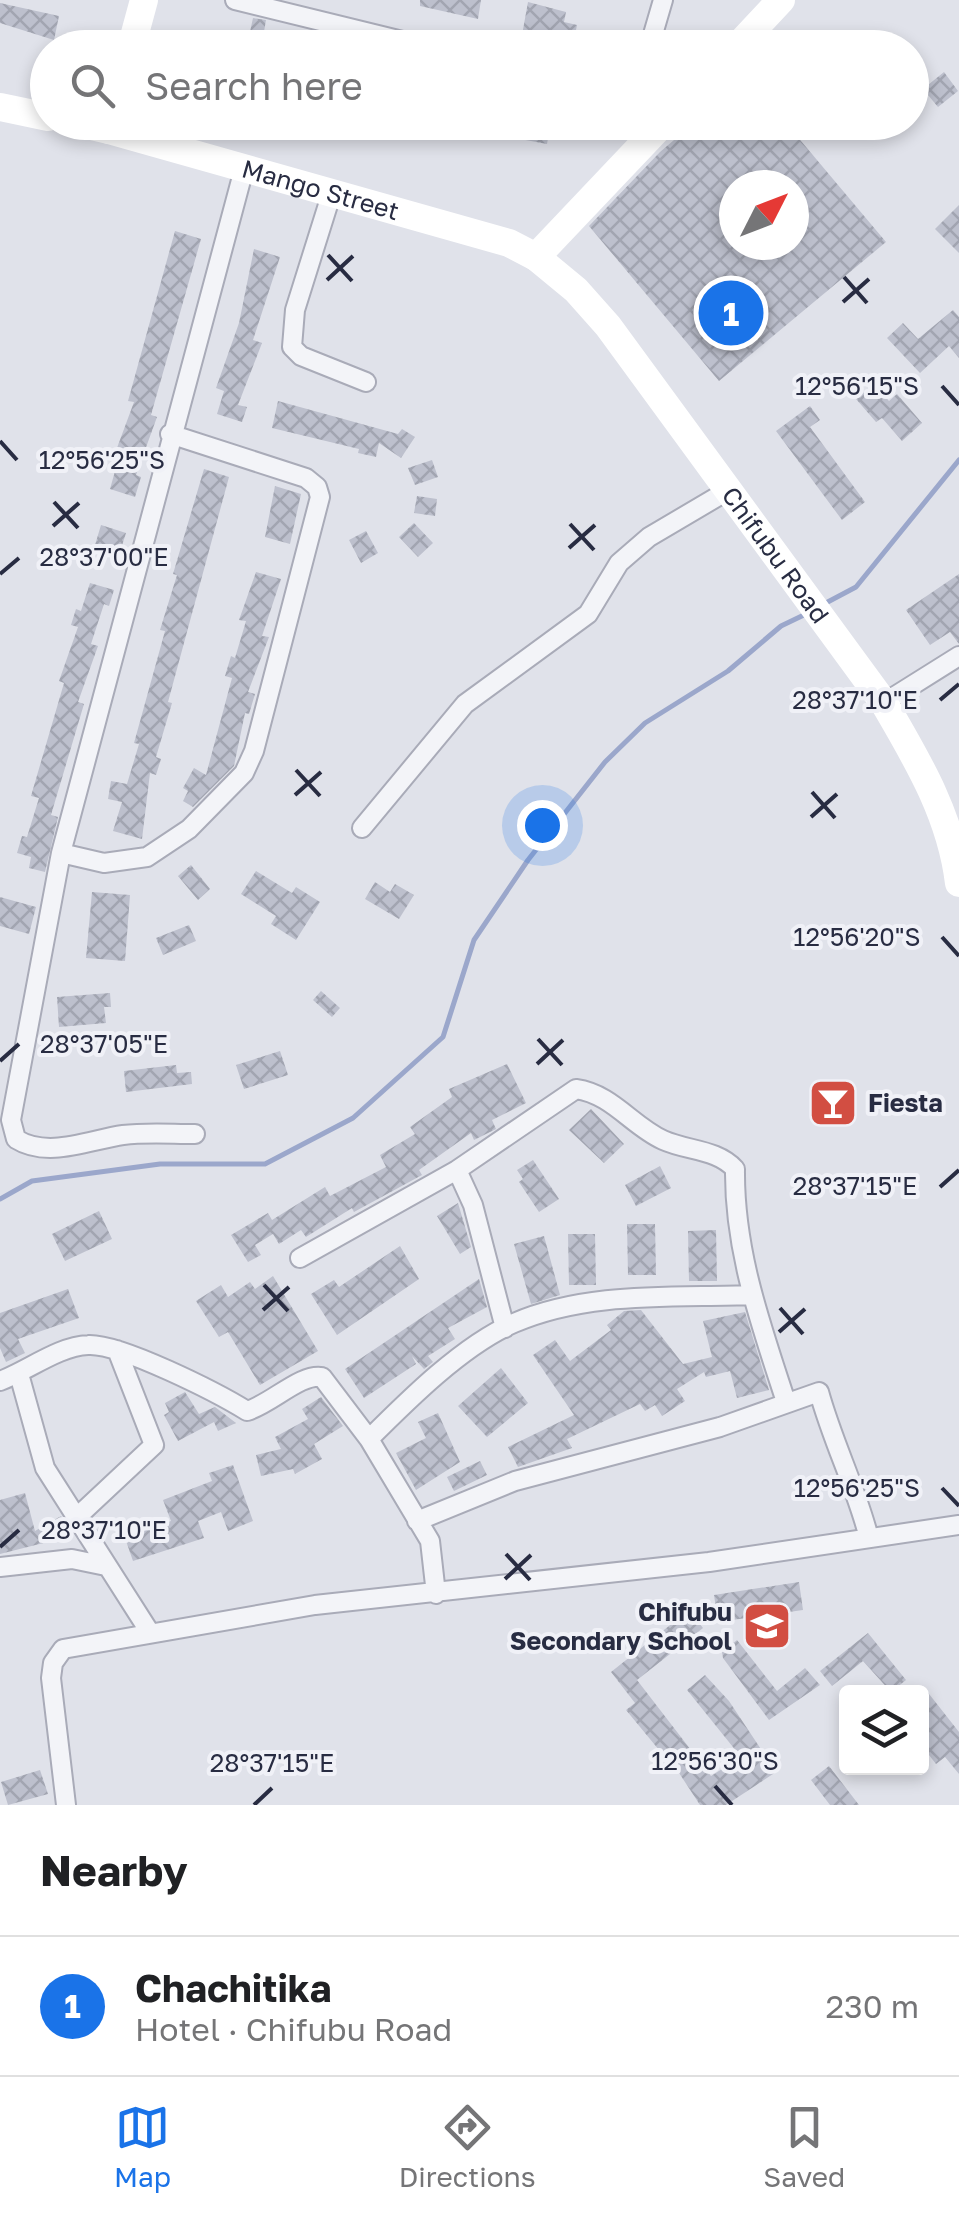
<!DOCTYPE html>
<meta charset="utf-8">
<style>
:root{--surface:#fff;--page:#f2f2f2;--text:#202124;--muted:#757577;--line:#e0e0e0;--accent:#1a73e8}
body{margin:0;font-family:"Golos Text",sans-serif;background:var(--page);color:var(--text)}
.controls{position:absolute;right:30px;bottom:30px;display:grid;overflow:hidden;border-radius:10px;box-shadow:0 5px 15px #0003}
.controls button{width:90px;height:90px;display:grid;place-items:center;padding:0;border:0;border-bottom:2px solid var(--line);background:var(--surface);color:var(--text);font:50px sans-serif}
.compass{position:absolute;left:719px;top:170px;width:90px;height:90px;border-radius:50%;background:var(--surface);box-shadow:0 5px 15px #0003;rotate:48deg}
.you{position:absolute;left:542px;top:825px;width:35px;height:35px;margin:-25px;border:8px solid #fff;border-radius:50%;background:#1a73e8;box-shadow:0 0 0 15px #1a73e833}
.badge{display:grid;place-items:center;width:65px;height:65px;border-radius:50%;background:var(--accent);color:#fff;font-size:32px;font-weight:700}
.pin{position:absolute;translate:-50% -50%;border:5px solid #fff;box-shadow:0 2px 10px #0006}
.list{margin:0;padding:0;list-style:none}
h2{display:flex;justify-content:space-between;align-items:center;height:130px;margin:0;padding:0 40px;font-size:42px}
h2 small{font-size:32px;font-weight:400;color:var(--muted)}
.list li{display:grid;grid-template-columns:65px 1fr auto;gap:30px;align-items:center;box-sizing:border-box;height:140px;padding:0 40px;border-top:2px solid var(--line)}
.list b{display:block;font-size:38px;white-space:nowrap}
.list p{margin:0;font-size:32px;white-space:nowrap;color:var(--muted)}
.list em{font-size:32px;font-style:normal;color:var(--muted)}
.icon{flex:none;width:55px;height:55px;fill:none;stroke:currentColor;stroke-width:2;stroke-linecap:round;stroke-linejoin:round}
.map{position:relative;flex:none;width:959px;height:1805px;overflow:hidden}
.search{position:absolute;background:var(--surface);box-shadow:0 5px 15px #0003;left:30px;right:30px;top:30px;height:110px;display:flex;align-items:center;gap:25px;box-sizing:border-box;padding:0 35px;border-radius:55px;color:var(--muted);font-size:38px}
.sheet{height:270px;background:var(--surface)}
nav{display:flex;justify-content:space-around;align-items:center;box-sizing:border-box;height:140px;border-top:2px solid var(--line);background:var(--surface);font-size:28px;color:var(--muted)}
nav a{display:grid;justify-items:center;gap:5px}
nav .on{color:var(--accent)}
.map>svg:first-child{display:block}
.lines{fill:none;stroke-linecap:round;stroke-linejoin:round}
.stream{stroke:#9ba7cb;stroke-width:5}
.building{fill:url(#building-cross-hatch);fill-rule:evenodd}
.street-casing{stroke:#a9abb8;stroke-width:22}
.street{stroke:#f3f4f8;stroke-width:18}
.secondary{stroke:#fff;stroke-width:28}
.ticks{fill:none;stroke:#282c42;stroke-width:4}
.labels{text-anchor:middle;stroke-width:8;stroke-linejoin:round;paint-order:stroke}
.street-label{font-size:25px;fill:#282c42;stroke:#f0f1f7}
.poi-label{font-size:25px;font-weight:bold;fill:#282c42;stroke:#f0f1f7;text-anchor:start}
.ticks-label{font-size:25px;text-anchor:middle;fill:#282c42;stroke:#f0f1f7;stroke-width:8;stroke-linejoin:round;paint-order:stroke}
</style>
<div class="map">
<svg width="959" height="1805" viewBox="0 0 959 1805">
<defs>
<pattern id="building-cross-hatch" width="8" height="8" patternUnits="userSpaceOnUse" patternTransform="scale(2.5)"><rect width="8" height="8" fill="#bdc0cd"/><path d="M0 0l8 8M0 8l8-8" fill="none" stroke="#a2a5b1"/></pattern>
</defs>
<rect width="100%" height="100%" fill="#e0e2ea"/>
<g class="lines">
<path class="stream" d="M822,605L856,587L959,460
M0,1199L32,1181L160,1164H265L353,1118L443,1037L474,940L528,860L605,762L645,723L728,671L781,626L808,613"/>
</g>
<path class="building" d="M420,0H481L478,19L420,6Z
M528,2L566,12L564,22L577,25L574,40L542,33L540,46L527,43L528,37L522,35Z
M0,3L59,16L54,40L0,23Z
M253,18L266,20L262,43L248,41Z
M944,72L958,91L938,107L923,89Z
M476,122H530L550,127L547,144L488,133L475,128Z
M695,122H785L886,242L719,381L589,226L660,152ZM734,185H794V245H734Z
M959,205V253L935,229Z
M175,231L201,239L151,415L157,417L136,475L141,477L135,497L110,489L119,457L114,456L134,402L128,401Z
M254,249L280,257L253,340L262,343L238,405L247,407L242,422L217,414L224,391L216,388L239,323Z
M953,310L959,317V358L949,346L920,373L887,338L903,323L918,339Z
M874,384L889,401L897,394L922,423L902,441L882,418L876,422L856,399Z
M278,401L398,434L402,429L415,437L401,458L379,443L376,457L358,453L359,449L272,428Z
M810,406L820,420L810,427L865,502L842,520L776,431Z
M432,460L438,477L415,485L408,468Z
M204,469L229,477L168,702L172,703L156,757L161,759L156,775L150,773L142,839L113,831L122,802L108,799L111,781L127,784L139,744L134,743L165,631L160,630L177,575L173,574Z
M275,486L301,494L290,544L265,537Z
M417,496L437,499L435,516L414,513Z
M414,523L433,543L418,557L399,537Z
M101,525L126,533L120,552L95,545Z
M366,531L378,553L361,563L349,540Z
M256,572L281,579L262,636L269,637L248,692L255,694L249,714L245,713L234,766L193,807L183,801L188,791L183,788L194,768L206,775L232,678L225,676L231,656L235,658L246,621L239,620Z
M959,574V644L950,632L930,645L906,610Z
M90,583L114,590L109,606L104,604L91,644L98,646L78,702L84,704L51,815L58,817L45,872L29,868L31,857L17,853L22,836L27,837L39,798L31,796L64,683L59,681L78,627L71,625L76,609L81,611Z
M191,865L210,889L198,900L178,876Z
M256,871L292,893L296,887L320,902L296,940L271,924L276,916L241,894Z
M375,882L390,892L395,884L414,895L399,919L365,899Z
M92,892L130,895L125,961L86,958Z
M0,897L36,907L29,934L0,926Z
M189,925L196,941L163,955L156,938Z
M321,991L340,1008L332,1017L313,1000Z
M110,993L111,1007H104L106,1023L59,1027L57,997Z
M280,1051L288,1075L244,1089L236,1065Z
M507,1064L526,1103L492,1120L496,1129L474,1140L471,1133L419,1170L422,1175L354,1212L352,1208L306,1237L301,1230L279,1244L273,1234L255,1245L261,1255L248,1262L231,1235L268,1213L272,1220L325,1187L330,1196L386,1167L380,1155L415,1134L410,1127L452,1097L449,1089Z
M176,1065L177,1073L191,1072L192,1084L126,1092L124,1071Z
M591,1109L624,1144L604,1163L569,1130Z
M533,1160L559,1199L539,1212L519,1182L523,1179L517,1170Z
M660,1166L671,1188L636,1206L625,1185Z
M458,1203L471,1247L460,1254L437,1216Z
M99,1211L112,1239L65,1261L52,1234Z
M627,1224H655L656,1275H628Z
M716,1230L717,1281H689L688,1231Z
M568,1234H595L596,1285H569Z
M544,1236L560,1295L531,1304L514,1244Z
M400,1246L419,1279L337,1335L311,1294L334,1280L339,1287Z
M273,1276L318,1351L260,1385L228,1332L219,1337L196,1301L221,1285L228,1297L250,1282L255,1289Z
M479,1279L487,1307L448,1328L455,1339L428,1356L433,1362L424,1369L412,1356L416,1364L364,1398L345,1369Z
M68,1289L79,1318L18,1339L25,1353L6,1362L0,1348V1313Z
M641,1310L683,1364L712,1357L703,1321L745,1312L769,1390L737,1398L730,1371L706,1377L704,1372L677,1389L685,1401L662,1416L655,1405L645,1411L640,1404L567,1439L572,1448L518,1467L508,1447L574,1415L533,1355L555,1340L570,1361L611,1330L607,1325L624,1311Z
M501,1368L528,1403L487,1437L458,1406Z
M185,1392L199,1414L215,1407L236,1423L218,1431L214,1422L178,1441L164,1415L169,1412L165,1403Z
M321,1397L343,1426L314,1444L322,1459L295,1474L293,1469L261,1476L256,1455L281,1449L275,1437L308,1419L302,1409Z
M438,1413L460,1462L416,1490L396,1453L426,1438L418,1422Z
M480,1461L487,1475L454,1491L447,1477Z
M233,1465L253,1521L228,1531L221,1512L198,1521L204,1538L133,1561L125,1538L171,1521L163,1500L212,1481L209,1473Z
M25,1493L35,1531L61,1516L71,1536L0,1554V1500Z
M799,1582L803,1610L718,1622L714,1595Z
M689,1610L703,1628L637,1680L711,1776L741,1757L687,1690L705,1675L729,1701L776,1772L726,1805H700L666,1753L664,1756L626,1710L635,1703L611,1672Z
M868,1633L906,1680L891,1692L863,1661L832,1686L820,1671Z
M737,1640L777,1691L805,1668L820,1685L769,1720L723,1658L722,1652Z
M922,1685L959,1732V1774L945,1757L936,1764L922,1746Z
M829,1766L859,1805H830L811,1780Z
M40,1770L48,1794L8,1805L1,1782Z"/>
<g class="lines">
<g class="street-casing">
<path id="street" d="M235,0L431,48
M649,48L663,0
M332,192L295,310L292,347L301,356L366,382
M884,703L959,656
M362,828L465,704L588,614L619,563L649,537L727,491
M61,853L104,863L147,857L189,829L244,773L254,751L320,497L317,487L306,478L170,434
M195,1134C171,1134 146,1132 123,1135C89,1140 48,1159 16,1139L11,1120L61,853L244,169
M457,1170L576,1089C612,1094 632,1126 663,1140C687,1151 717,1149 735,1169C734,1251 761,1325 786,1402
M300,1258L457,1170L473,1205L505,1328
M19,1374L45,1468L149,1631
M0,1381C27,1371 59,1346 88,1345C120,1343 218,1393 247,1411C271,1404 301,1373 322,1377L369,1439L430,1541L436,1594
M369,1439C408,1400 463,1345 514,1323C588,1291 673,1298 751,1295
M76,1518L154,1445L117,1350
M417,1521L515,1481L720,1427L819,1392C833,1443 856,1487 869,1538
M0,1567L72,1559L106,1566
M66,1805L51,1678L53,1663L63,1649L315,1605L709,1562L959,1525"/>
</g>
<use href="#street" class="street"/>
<g class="secondary">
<path d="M131,48L144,0"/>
<path d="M736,48L781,0"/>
<path d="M0,107L48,117"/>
<path d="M75,122L109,130"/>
<path id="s1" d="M111,122L109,130L509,243L536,257L576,290L608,326L884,703C918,761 951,816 959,883"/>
<path d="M536,257L664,122"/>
</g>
</g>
<path class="ticks" d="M328,255L352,281M844,277L867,303M327,280L353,256M843,302L869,279M942,386L959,405M0,441L17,460M54,502L78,528M570,524L594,550M53,526L79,503M569,548L595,525M0,574L19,558M940,700L959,684M296,770L320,796M812,792L835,818M295,795L321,772M811,817L837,794M942,937L959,956M538,1039L562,1065M0,1061L19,1044M537,1064L563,1040M940,1187L959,1170M264,1285L288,1311M780,1308L803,1334M263,1310L289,1287M779,1332L805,1309M942,1488L959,1506M0,1547L19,1530M506,1554L530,1580M505,1579L531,1555M715,1786L732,1805M254,1805L272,1788"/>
<defs>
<g id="bar-square" transform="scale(2.5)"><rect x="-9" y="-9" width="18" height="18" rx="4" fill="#d24e42" stroke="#f0f1f7"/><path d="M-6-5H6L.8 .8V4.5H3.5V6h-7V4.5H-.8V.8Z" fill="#fff"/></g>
<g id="school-square" transform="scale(2.5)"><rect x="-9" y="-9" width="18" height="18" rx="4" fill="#d24e42" stroke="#f0f1f7"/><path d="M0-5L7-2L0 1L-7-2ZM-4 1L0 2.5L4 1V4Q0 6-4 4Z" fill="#fff"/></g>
</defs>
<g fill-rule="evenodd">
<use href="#bar-square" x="833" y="1103"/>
<use href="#school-square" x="767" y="1626"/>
</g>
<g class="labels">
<g class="street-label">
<text dy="9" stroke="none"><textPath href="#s1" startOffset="228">Mango Street</textPath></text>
<text dy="9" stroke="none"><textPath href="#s1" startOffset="838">Chifubu Road</textPath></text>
</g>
<g class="poi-label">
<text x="868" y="1112">Fiesta</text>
<text x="732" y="1621" text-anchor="end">Chifubu<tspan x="732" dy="29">Secondary School</tspan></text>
</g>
</g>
<g class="ticks-label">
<text x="857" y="395">12°56'15"S</text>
<text x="102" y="469">12°56'25"S</text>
<text x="104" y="566">28°37'00"E</text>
<text x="855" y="709">28°37'10"E</text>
<text x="857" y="946">12°56'20"S</text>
<text x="104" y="1053">28°37'05"E</text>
<text x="855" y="1195">28°37'15"E</text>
<text x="857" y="1497">12°56'25"S</text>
<text x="104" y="1539">28°37'10"E</text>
<text x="715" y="1770">12°56'30"S</text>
<text x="272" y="1772">28°37'15"E</text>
</g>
</svg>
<div class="controls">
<button><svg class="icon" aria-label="layers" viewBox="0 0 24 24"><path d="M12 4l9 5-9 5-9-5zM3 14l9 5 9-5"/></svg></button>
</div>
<svg class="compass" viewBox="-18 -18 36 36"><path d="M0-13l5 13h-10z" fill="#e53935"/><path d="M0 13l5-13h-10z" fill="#757577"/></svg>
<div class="you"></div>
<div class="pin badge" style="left:731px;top:313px">1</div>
<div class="search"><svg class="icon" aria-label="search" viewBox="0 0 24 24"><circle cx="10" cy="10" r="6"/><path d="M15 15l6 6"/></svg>Search here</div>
</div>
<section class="sheet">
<h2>Nearby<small></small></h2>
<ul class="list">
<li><span class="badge">1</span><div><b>Chachitika</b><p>Hotel · Chifubu Road</p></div><em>230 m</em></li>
</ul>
</section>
<nav>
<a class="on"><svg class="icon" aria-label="map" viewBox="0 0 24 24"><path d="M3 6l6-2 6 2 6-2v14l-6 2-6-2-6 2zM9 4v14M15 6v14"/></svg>Map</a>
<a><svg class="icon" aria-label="directions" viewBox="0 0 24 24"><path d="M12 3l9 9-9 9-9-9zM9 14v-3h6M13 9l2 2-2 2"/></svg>Directions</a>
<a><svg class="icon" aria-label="saved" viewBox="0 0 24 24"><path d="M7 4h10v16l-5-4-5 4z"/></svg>Saved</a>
</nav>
